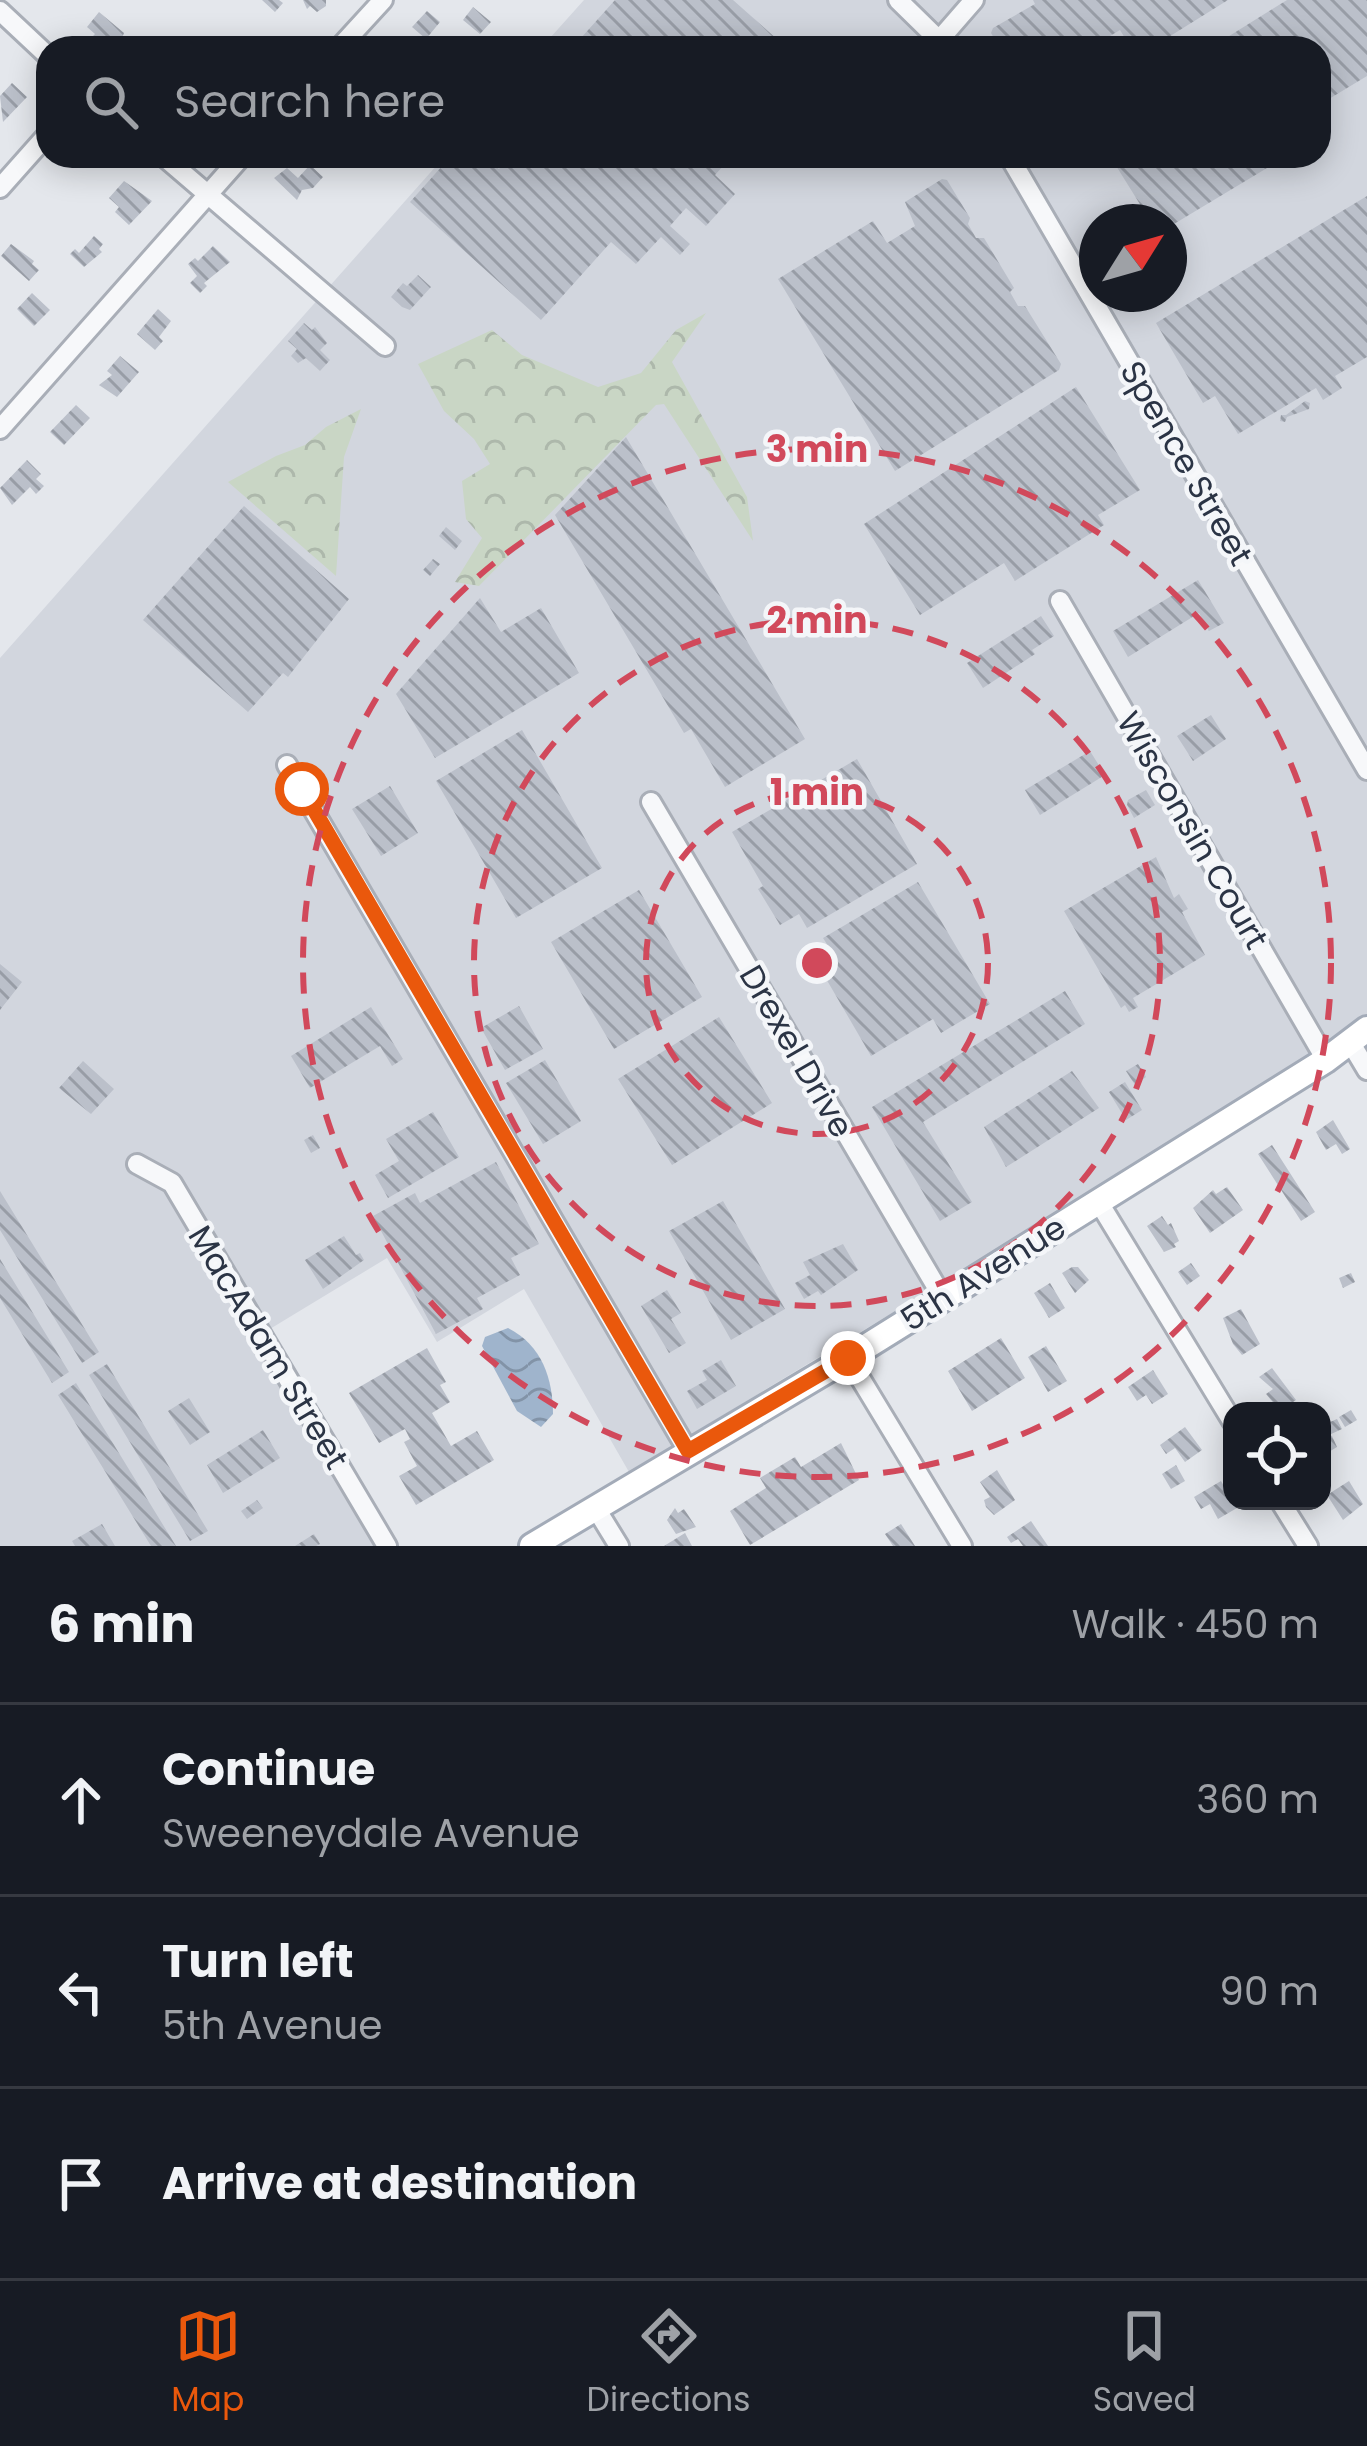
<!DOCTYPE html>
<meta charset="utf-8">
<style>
:root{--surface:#171b24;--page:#242831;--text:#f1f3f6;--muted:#9ea1a6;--line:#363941;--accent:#ea580c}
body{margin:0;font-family:Poppins,sans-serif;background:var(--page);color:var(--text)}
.controls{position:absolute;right:36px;bottom:36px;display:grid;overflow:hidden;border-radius:24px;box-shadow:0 6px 30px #0003}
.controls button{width:108px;height:108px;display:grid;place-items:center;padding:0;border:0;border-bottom:3px solid var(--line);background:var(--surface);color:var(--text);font:60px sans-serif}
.compass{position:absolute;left:1079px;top:204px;width:108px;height:108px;border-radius:50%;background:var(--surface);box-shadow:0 6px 30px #0003;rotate:53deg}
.stop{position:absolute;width:36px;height:36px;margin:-27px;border:9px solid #ea580c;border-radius:50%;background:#fff}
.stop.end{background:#ea580c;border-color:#fff;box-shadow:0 3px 12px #0008}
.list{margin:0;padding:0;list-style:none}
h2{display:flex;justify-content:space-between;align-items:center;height:156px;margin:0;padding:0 48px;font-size:51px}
h2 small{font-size:39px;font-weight:400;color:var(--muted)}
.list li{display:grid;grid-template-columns:78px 1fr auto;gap:36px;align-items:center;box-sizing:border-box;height:192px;padding:0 48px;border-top:3px solid var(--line)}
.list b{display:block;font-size:45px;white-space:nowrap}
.list p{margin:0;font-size:39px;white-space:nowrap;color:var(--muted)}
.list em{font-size:39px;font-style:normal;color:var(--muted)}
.icon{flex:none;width:66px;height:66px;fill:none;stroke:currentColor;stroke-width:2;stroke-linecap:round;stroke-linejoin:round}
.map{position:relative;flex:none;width:1367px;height:1546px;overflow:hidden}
.search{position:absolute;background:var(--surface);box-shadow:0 6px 30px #0003;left:36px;right:36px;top:36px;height:132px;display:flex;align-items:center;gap:30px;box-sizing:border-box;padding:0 42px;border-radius:36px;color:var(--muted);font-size:45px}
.sheet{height:732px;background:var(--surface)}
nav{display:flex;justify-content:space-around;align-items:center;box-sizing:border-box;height:168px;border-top:3px solid var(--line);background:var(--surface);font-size:33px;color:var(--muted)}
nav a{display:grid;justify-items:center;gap:6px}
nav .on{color:var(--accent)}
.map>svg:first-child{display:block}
.built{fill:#d2d6de;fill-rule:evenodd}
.forest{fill:url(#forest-crowns)}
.water{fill:url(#water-waves)}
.building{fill:url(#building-back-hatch)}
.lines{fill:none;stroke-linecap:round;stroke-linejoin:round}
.minor-casing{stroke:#a9aeb7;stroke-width:24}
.major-casing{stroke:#a3abb8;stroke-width:30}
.minor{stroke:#f7f8fa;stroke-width:18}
.major{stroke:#fff;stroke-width:24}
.route{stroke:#ea580c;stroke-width:15}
.ring{fill:none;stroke:#d1495b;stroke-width:6;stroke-dasharray:21 15}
.labels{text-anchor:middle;stroke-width:9;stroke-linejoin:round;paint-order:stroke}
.street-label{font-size:33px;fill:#2b3445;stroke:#f4f6f9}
.centre{fill:#d1495b;stroke:#f4f6f9;stroke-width:6}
.ring-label{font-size:36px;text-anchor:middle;font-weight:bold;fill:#d1495b;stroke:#f4f6f9;stroke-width:9;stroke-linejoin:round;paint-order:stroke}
</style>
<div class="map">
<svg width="1367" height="1546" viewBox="0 0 1367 1546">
<defs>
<pattern id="forest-crowns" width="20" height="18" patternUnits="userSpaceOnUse" patternTransform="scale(3)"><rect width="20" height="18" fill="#c9d6c5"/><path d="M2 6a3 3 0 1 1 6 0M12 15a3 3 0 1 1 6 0" fill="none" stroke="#adb8ab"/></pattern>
<pattern id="water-waves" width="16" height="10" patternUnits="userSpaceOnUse" patternTransform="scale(3)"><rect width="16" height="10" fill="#9fb4cc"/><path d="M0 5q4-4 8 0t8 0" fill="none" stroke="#8293a7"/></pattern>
<pattern id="building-back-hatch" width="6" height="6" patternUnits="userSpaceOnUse" patternTransform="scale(3)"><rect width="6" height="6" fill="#bbc0ca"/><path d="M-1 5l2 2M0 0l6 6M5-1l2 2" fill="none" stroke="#989da6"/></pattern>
</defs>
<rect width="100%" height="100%" fill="#e4e7ec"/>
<path class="built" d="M584,0H1367V1026L629,1472L524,1289L437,1342L387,1258L260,1335L386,1546H0V658L445,156H1319V48H541ZM1097,222H1169V294H1097Z"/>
<path class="forest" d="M706,313L672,362L747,497L753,541L664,404L656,405L479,586L455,582L482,538L466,519L462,481L490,464L474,439L444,411L418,364L492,330L522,355L598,387L641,373L676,330Z
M361,409L344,457L336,576L228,482L276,456L305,445L326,427Z"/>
<path class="water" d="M508,1328C542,1345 553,1379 553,1414L541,1427L517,1411L482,1346L485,1337Z"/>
<path class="building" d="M262,0H279L283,3L275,12Z
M303,0H326V6L317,12L310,6L307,9Z
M615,0H733L787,48H572Z
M1033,0H1228L1151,48H1131L1120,30L1090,48H1000L991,33L993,28L1035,4Z
M1287,0H1367V76L1319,105V48H1210Z
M473,7L491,22L480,34L463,20Z
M427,11L440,22L426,39L412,27Z
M99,12L124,33L118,48L113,45L110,48L92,37L95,34L87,27Z
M12,83L27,97L3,122L0,96Z
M451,156H484L499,169L510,156H732L715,175L735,194L706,226L686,208L670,226L690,244L680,255L661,237L636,264L611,242L541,320L410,202Z
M1110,156H1287L1169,227V222H1151Z
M310,165L323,177L313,188L302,190L297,200L274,178L287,168L298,178Z
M942,179L947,180L970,218L968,224L976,238H984L1014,288L1010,292L1018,306H1025L1061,364L1059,370L895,471L778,279L873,221L887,243L915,226L905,202Z
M124,181L152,201L129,225L115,212L119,207L109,198Z
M1367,196V357L1335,376L1342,388L1323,400L1316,388L1238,434L1215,396L1203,403L1156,323Z
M94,236L103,244L99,249L102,252L84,267L70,254L75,249L79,253Z
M11,244L34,261L32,264L39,270L29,281L1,256Z
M213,246L230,262L204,283L207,286L200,293L190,283L197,276L188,264L195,258L198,261Z
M418,275L431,287L410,310L402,307L391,297L403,283L407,286Z
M32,293L50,310L34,326L17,309Z
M158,309L171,321L159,337L163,341L155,350L137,334Z
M304,323L312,330L315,327L327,343L320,350L330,360L320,371L306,358L298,363L291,356L297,349L288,341Z
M120,356L139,372L117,397L99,385L112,375L107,371Z
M1076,387L1140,490L1098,515L1104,525L1015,581L1004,563L920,615L864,524Z
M1305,401L1310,403L1309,409L1287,417L1285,422L1280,421L1281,415H1286Z
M76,405L90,418L64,445L50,432Z
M626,437L805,739L725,787L691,729L684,733L555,515Z
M27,460L41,474L36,479L44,486L36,494L30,487L12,505L0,488Z
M244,506L349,599L288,677L283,673L248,712L143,620Z
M446,527L462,541L455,550L439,536Z
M433,559L440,564L430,576L423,570Z
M1198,580L1224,623L1209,631L1199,613L1128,657L1113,631Z
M480,598L501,632L541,608L579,673L435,758L396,694Z
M1041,616L1054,636L1032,650L1035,654L983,688L967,663Z
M1211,715L1226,739L1193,761L1177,736Z
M522,730L602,868L516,918L436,781Z
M1090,751L1105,775L1040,815L1025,790Z
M857,759L917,864L807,928L799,914L780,925L758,889L763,886L732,832Z
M390,786L418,833L381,856L352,809Z
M1146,790L1155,805L1134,818L1127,805L1128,800Z
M1156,857L1174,898L1179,894L1188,909L1182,912L1205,955L1133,998L1138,1007L1129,1012L1125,1005L1121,1008L1064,911Z
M918,882L990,1004L941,1033L933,1019L871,1056L814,958L830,949L823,938Z
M639,890L702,997L614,1049L551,942Z
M0,964L22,982L0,1010Z
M1065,991L1085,1024L923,1122L972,1202L940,1221L872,1107Z
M519,1006L543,1049L505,1070L481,1028Z
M371,1007L403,1059L392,1066L380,1046L310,1088L291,1056Z
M719,1017L772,1103L672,1165L618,1079Z
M545,1060L581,1121L543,1144L506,1083Z
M83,1061L114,1089L91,1114L59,1088Z
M1138,1064L1146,1077L1135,1085L1126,1071Z
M1072,1071L1099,1108L1006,1167L984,1127Z
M1125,1082L1142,1110L1126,1120L1109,1092Z
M433,1112L459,1157L388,1198L375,1175L399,1161L386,1139Z
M1333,1120L1350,1149L1342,1154L1336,1144L1326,1150L1316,1132Z
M313,1135L320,1148L311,1153L304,1140Z
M1272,1145L1315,1212L1301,1221L1258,1154Z
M496,1162L539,1244L511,1258L520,1275L477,1298L483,1309L436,1334L373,1216L415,1193L420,1203Z
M1227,1187L1243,1210L1210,1233L1193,1208L1213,1190L1216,1194Z
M0,1191L99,1352L82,1363L0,1230Z
M723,1201L785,1309L731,1340L669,1231Z
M1162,1216L1168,1225L1171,1223L1179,1241L1174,1244L1176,1247L1164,1252L1147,1226Z
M344,1236L356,1255L360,1253L364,1260L323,1289L305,1260Z
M843,1244L858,1270L821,1295L818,1291L804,1299L795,1283L810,1275L803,1262Z
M0,1259L69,1372L52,1383L0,1298Z
M1191,1263L1200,1276L1187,1285L1178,1272Z
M1072,1267H1078L1089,1280L1075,1293L1062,1273Z
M1351,1273L1355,1282L1343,1288L1339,1278Z
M1050,1283L1065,1308L1049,1318L1034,1293Z
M667,1290L681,1313L671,1319L686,1343L669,1353L641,1306Z
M1241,1309L1260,1344L1242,1355L1233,1344L1223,1318Z
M1001,1338L1025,1378L972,1411L948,1371Z
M1046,1346L1067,1381L1048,1392L1028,1357Z
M427,1348L446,1382L440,1385L450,1402L432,1413L451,1446L477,1431L494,1460L416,1505L399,1476L417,1466L404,1442L410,1439L405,1429L379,1443L349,1393Z
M721,1360L736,1386L697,1409L687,1391L707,1380L702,1371Z
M107,1364L208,1531L190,1541L89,1375Z
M1272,1368L1296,1400L1280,1411L1266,1394L1273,1389L1259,1377Z
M1153,1370L1168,1394L1152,1404L1146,1395L1137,1401L1128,1387Z
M76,1383L176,1546H151L58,1395Z
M189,1398L210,1432L190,1445L168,1411Z
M1351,1410L1357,1420L1345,1427L1339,1417Z
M1337,1419L1342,1429L1329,1435L1323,1425Z
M1185,1427L1202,1450L1185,1462L1175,1448L1166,1454L1160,1445Z
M263,1430L280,1458L223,1493L207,1465Z
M1327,1434L1332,1436L1337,1447L1322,1456V1437Z
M841,1443L859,1480L750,1545L730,1511L766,1488L760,1478L795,1457L801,1467Z
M1176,1465L1185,1481L1171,1489L1162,1474Z
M997,1470L1015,1500L994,1515L986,1507L984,1500L990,1497L980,1482Z
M1221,1481L1237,1508L1218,1519L1210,1504L1201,1509L1194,1497Z
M1349,1481L1363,1504L1343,1520L1327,1495Z
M257,1500L263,1508L247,1519L241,1511Z
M675,1508L678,1513L684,1509L696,1527L676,1534L667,1520Z
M1031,1521L1048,1546H1023L1018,1539L1011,1543L1007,1537Z
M102,1524L115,1546H75L72,1541Z
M901,1524L915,1546H893L885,1534Z
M685,1533L692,1546H664Z
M314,1534L320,1544L316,1546H295Z"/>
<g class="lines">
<g class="minor-casing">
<path id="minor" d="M898,0L947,48
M0,11L48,56
M941,38L974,0
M339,48L383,0
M163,156L385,346
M1009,156L1367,770
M0,188L48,134
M0,429L242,156
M1060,601L1326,1060
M287,765L688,1451
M651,802L943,1298
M1349,1040L1367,1070
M137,1164L172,1183L387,1546
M1098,1201L1232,1421
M848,1358L962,1546
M1280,1501L1308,1546
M595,1507L619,1546"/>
</g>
<g class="major-casing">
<path id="major" d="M532,1546L848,1358L1326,1060L1367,1029"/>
</g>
<use href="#minor" class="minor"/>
<use href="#major" class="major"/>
</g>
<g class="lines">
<path class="route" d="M302,789L688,1451L848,1358"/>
</g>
<g class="ring">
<circle cx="817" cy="963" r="171"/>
<circle cx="817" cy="963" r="343"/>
<circle cx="817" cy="963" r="514"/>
</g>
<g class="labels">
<g class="street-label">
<text transform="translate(1187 463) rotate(60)" y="12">Spence Street</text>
<text transform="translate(1193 830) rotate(60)" y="12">Wisconsin Court</text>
<text transform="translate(797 1051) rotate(60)" y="12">Drexel Drive</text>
<text transform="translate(983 1273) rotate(-32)" y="12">5th Avenue</text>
<text transform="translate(269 1347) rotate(59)" y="12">MacAdam Street</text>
</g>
</g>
<circle cx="817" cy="963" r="18" class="centre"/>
<g class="ring-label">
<text x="817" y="462">3 min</text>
<text x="817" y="633">2 min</text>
<text x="817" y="805">1 min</text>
</g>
</svg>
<div class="controls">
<button><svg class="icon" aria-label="locate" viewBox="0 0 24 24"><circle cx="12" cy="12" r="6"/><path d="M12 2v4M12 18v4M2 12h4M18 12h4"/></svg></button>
</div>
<svg class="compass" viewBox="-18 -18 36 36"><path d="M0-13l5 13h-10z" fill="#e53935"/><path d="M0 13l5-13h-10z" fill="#9ea1a6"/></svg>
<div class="stop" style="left:302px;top:789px"></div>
<div class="stop end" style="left:848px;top:1358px"></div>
<div class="search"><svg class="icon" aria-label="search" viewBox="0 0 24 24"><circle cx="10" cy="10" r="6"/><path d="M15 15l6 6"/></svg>Search here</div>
</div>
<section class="sheet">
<h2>6 min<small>Walk · 450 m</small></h2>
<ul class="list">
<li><svg class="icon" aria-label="ahead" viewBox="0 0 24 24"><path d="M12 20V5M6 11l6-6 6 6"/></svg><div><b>Continue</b><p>Sweeneydale Avenue</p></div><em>360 m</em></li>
<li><svg class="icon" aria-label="left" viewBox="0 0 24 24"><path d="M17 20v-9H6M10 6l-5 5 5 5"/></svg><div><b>Turn left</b><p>5th Avenue</p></div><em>90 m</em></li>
<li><svg class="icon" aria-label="arrive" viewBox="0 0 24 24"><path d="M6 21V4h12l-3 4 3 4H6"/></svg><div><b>Arrive at destination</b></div></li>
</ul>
</section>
<nav>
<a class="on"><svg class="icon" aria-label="map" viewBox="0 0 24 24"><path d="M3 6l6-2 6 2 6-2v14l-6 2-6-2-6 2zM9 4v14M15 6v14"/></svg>Map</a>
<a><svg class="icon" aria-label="directions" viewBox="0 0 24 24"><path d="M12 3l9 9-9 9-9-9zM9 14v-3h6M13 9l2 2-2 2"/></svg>Directions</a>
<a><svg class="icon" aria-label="saved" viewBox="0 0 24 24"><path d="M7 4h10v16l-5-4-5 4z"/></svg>Saved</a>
</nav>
